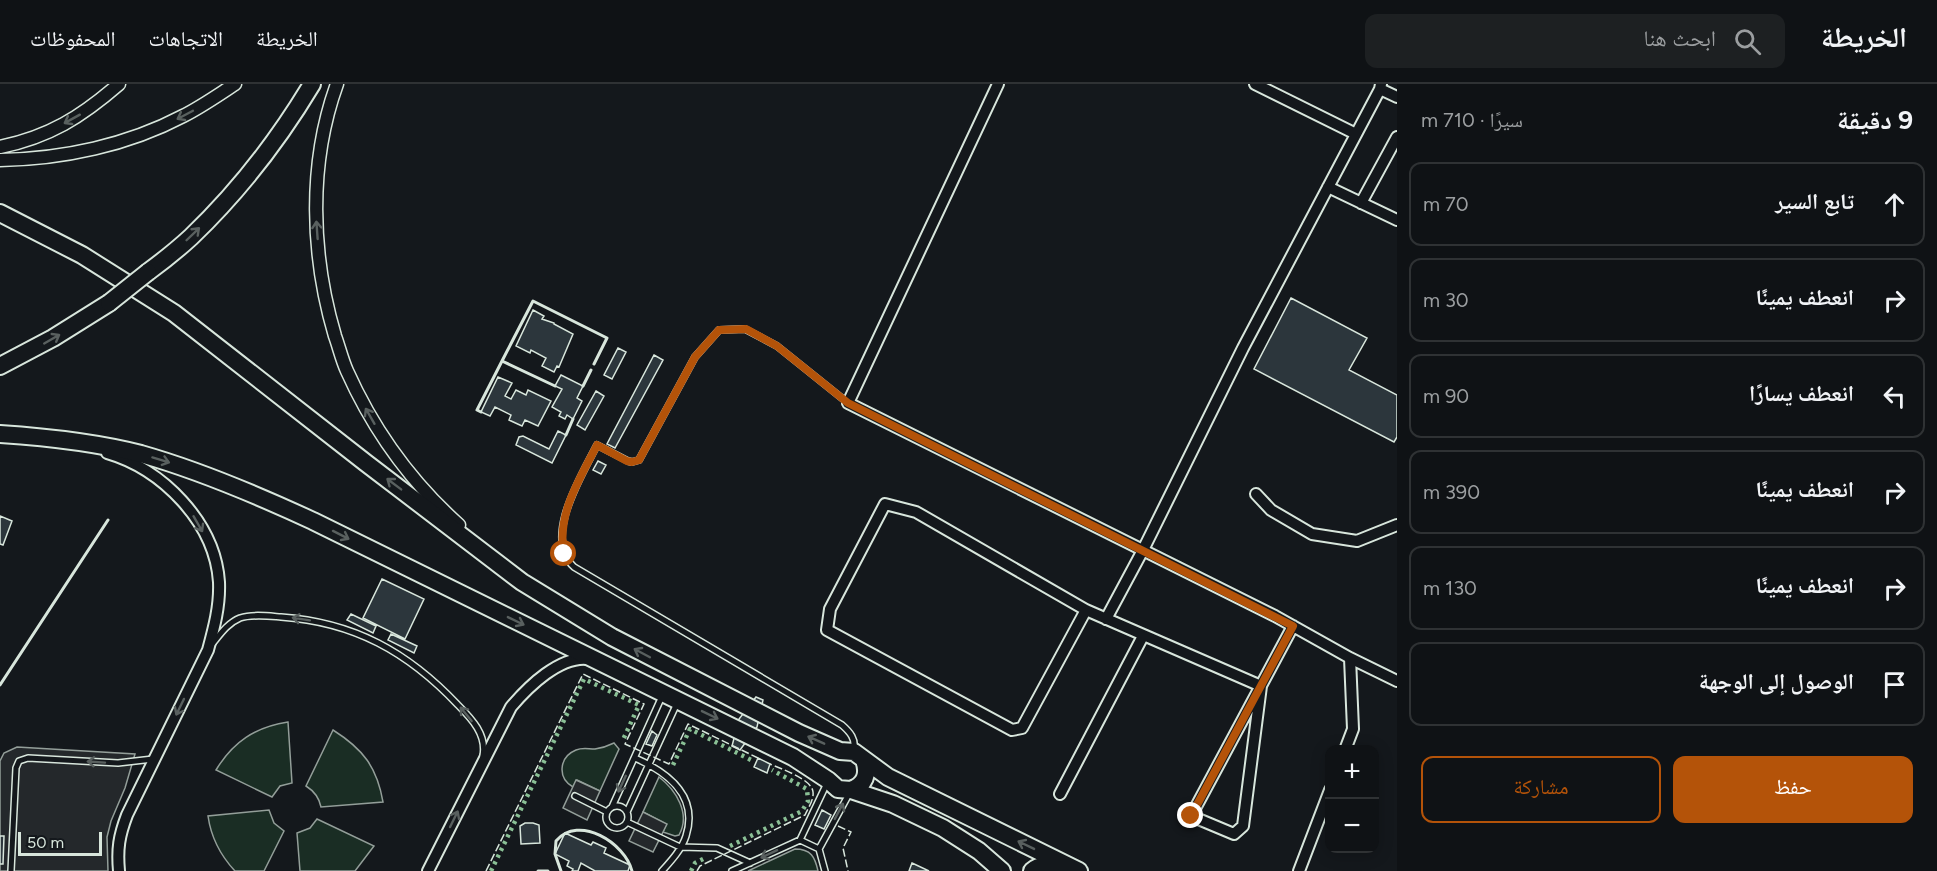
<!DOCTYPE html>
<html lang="ar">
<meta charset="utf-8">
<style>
:root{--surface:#0f1215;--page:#1d2022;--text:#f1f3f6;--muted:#9b9ea0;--line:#2f3234;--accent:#b45309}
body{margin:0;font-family:Figtree,"Noto Naskh Arabic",sans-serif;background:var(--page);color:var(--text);direction:rtl}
.controls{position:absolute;right:18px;bottom:18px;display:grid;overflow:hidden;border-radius:12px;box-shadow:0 3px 15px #0003}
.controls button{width:54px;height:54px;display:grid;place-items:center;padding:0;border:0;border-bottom:2px solid var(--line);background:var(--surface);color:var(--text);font:30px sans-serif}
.scale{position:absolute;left:18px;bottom:15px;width:84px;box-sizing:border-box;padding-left:6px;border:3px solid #d8e6dc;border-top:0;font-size:16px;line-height:21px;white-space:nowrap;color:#d8e6dc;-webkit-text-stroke:4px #14181c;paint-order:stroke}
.stop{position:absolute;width:18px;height:18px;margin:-14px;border:4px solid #b45309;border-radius:50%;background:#fff}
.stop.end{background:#b45309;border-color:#fff;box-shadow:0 2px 6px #0008}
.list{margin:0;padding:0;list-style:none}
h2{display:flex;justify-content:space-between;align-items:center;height:78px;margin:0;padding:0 24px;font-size:26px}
h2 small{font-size:20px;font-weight:400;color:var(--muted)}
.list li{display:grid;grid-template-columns:39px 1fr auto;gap:18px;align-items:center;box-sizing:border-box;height:84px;margin:0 12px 12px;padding:0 12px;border:2px solid var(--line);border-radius:12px}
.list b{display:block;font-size:22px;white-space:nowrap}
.list em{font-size:20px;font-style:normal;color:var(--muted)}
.actions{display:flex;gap:12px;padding:18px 24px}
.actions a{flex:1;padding:14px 0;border:2px solid var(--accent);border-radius:12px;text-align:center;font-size:21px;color:var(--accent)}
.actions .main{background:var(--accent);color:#fff}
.icon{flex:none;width:33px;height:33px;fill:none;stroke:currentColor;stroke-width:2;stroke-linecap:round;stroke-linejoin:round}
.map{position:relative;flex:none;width:1397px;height:787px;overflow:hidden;direction:ltr}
header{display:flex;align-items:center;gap:36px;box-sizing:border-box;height:84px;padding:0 30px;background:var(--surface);border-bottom:2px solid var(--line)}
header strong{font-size:28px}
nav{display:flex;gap:33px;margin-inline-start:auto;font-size:21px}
.search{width:420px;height:54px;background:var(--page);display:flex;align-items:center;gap:15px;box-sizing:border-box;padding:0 21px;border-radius:12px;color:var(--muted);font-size:22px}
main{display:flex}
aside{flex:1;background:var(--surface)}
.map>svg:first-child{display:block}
.green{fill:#1a2d24;stroke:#939e99;stroke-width:1.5}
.parking{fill:#24282b;stroke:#939e99;stroke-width:1.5}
.building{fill:#2c363c;stroke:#d8e6dc;stroke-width:1.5}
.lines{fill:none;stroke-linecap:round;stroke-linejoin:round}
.service-casing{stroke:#d8e6dc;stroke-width:8}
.minor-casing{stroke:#d8e6dc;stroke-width:14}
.tertiary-casing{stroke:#d8e6dc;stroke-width:15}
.primary-casing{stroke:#d8e6dc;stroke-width:20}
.service{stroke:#14181c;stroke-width:5}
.minor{stroke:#14181c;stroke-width:10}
.tertiary{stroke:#14181c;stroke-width:12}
.primary{stroke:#14181c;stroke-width:16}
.primary-bridge-casing{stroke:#d8e6dc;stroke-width:20;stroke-linecap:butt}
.primary-bridge{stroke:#14181c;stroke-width:16}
.hedge{stroke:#8ac095;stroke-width:4.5;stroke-dasharray:3 4.5;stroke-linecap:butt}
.fence{stroke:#d8e6dc;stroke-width:1.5;stroke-dasharray:8 3;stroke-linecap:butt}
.wall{stroke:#d8e6dc;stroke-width:3}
.oneway{stroke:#59605f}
.route{stroke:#b45309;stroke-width:8}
</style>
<header>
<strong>الخريطة</strong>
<div class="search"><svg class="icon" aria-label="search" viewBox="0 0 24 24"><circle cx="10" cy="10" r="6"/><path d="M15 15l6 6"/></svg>ابحث هنا</div>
<nav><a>الخريطة</a><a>الاتجاهات</a><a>المحفوظات</a></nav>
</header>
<main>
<aside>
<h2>9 دقيقة<small>سيرًا · 710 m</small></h2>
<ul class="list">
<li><svg class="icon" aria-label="ahead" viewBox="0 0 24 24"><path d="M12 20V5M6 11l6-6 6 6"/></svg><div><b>تابع السير</b></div><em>70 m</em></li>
<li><svg class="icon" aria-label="right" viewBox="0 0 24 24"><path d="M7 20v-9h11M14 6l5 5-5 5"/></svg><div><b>انعطف يمينًا</b></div><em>30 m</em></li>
<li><svg class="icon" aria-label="left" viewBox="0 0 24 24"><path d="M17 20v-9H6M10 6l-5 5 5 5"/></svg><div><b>انعطف يسارًا</b></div><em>90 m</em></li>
<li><svg class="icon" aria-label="right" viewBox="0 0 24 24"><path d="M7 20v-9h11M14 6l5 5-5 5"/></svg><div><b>انعطف يمينًا</b></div><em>390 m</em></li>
<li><svg class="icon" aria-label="right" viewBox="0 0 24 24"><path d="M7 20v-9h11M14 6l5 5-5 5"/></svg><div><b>انعطف يمينًا</b></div><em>130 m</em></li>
<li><svg class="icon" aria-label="arrive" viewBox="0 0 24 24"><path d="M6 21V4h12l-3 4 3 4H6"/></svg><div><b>الوصول إلى الوجهة</b></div></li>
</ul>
<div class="actions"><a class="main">حفظ</a><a>مشاركة</a></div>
</aside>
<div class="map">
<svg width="1397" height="787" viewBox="0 0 1397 787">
<rect width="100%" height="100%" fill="#14181c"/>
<path class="green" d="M288,638L292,699L280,702L272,713L216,686C233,658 255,643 288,638Z
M333,646C363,665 377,683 383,718L321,723C319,713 314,707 306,702Z
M614,659L619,665L600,707L577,696L573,703C557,694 559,673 576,666C583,663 588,665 595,665C602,664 608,662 614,659Z
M659,693C676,706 691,730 679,751L675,752L663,748L666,740L643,728Z
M269,726L274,739L284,747L264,787H235C220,771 211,753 208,732Z
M317,735L374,762L355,787H300L297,749L310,744Z
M795,765C811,765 815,773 818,787H748Z"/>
<path class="parking" d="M17,663L135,670L125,704L111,737L107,753L108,787H0V677L4,669Z
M576,696L600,707L587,736L563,724Z
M643,728L667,740L653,768L629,757Z"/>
<path class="building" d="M1291,214L1367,254L1349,286L1397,311V353L1394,358L1254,285Z
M533,226L544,232L542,235L554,239V240L573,250L559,283L557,282L554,288L542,282L546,274L531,266L530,269L516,262Z
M618,264L626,268L612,295L604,291Z
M654,271L663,276L615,364L607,360Z
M561,291L583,302L577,314L582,317L573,335L567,331L565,335L559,332L561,328L552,323L562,305L555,302Z
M498,293L512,299L505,312L511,315L516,306L526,311L528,306L551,317L538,342L525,336L522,342L509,336L511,331L495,323L490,332L481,328Z
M596,307L604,312L585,346L577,341Z
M558,347L566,351L552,379L516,361L519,353L523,352L549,365Z
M598,377L606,381L601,390L593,386Z
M0,432L12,437L3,461L0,460Z
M382,495L424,515L405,555L363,534Z
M351,530L376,542L373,549L347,536Z
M391,550L417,562L414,569L388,556Z
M756,613L763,616L757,643L740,666L732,662L739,635Z
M652,647L657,651L652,662L646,660Z
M758,674L770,680L767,689L754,683Z
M822,726L831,731L824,745L815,741Z
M525,739H533L539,741L540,759L521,760L520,742Z
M565,749L591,761L593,758L606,764L604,769L630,781L628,787H595L581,779L578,787H572L573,785L567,782L569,777L555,770Z
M0,752H4L3,780H0Z
M912,779L929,787H909Z"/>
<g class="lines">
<g class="service-casing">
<path id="service" d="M848,319L777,262L745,245L719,246L695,273L639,376L632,378L628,377L597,361C582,391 542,454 574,483L842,641C850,648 856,655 854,666
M213,559C221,549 228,539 240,534C252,530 268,532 281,533C354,538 408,568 458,621C472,635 487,651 483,672
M635,674C667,688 699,711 686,752C682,765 671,777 662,787
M575,712L607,728
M606 733a11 11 0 1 1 22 0a11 11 0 1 1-22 0Z
M612,723L663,610
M627,728L678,617
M627,738L680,763L717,764L750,779
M800,756L819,765
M11,787L16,684L19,677L28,674L118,679L153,675
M732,787L800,756L828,697
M825,787L819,765L849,710"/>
</g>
<g class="minor-casing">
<path id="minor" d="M998,0L848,319L1275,532L1350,574L1397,597
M1255,0L1356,50
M1380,5L1397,13
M1328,103L1397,136
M1361,119L1397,53
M107,369C162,385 215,438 219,498C220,522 214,544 208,566L127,731C119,752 117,765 119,787
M1256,410L1271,426L1312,450L1357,457L1397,441
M1086,526L1022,644L1012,646L827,546L830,525L885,420L916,428L1086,526L1261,602L1243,742L1234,750L1191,732C1225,669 1259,605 1293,542
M1106,535L1143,466L1243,264L1380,5L1381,0
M1345,666L1353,645L1350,574
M1060,710L1143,552
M428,787L511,623C528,603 560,571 589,575
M1299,787L1330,706"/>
</g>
<g class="tertiary-casing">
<path id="tertiary" d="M337,0C308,80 311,171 335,252C339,263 342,276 347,287C373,345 411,398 459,441
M0,63C49,53 81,33 119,0
M0,76C63,75 128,61 183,32C201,23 218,11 235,0"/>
</g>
<g class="primary-casing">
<path id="primary" d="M0,129L82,171L174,229L366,379L522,498L612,553L799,649L840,667L854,668L888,693L1079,787
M148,188C163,177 178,165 191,153C238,108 279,55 312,0
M0,282L53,254L109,219
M0,350C45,353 98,359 141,370C201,387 257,411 313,437L793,673L828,696L838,705L851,706L893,720L943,744L979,767L1002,787
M851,706C865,701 869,690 864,676
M1032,787C1041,779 1051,782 1062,784"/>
</g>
<use href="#service" class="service"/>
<use href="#minor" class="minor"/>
<use href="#tertiary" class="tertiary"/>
<use href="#primary" class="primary"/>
<g class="primary-bridge-casing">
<path id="primary-bridge" d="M109,219L148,188"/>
</g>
<use href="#primary-bridge" class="primary-bridge"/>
<path class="hedge" d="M673,681L690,645L753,677
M730,762L802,727L808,717L807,705L772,686
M491,787L584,595L639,621L622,658
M691,787L695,779L707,773"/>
<path class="fence" d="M838,742L851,748L843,764L848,787
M486,787L583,590L644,620L625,660L669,680L688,640L758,674
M697,787L700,782L805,731C808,724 814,716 813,708C812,695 781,685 770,680"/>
<path class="wall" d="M555,302L502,277L533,217L607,254L594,280
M583,302L591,286
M481,328L477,326L502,277
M566,351L573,335
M0,601L108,436
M538,787H548
M561,787L555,770L556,757C579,730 625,759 632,787"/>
</g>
<defs><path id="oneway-shaft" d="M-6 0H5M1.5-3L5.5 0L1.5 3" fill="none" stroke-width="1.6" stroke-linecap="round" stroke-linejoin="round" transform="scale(1.5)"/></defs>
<g class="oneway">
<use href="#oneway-shaft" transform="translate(185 31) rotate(152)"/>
<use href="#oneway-shaft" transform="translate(72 35) rotate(151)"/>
<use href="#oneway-shaft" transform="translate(317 146) rotate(-94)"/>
<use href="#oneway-shaft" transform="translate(193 150) rotate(-44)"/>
<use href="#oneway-shaft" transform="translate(52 255) rotate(-30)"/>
<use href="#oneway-shaft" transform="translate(370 332) rotate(-120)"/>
<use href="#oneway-shaft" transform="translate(161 376) rotate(17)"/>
<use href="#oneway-shaft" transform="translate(394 400) rotate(-143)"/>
<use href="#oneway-shaft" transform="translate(198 440) rotate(60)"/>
<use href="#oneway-shaft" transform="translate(341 451) rotate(27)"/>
<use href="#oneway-shaft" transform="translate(301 535) rotate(-171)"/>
<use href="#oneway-shaft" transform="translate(516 537) rotate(26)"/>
<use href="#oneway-shaft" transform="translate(642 569) rotate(-152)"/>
<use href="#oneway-shaft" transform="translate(180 623) rotate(116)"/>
<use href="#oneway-shaft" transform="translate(466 630) rotate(-129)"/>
<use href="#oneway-shaft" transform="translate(710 631) rotate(26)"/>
<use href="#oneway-shaft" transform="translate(816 656) rotate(-156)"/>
<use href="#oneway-shaft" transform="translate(96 678) rotate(-176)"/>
<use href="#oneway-shaft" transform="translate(622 700) rotate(115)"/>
<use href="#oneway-shaft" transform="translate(839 727) rotate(-62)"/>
<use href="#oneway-shaft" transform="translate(454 735) rotate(-64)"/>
<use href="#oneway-shaft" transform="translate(1026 761) rotate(-154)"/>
<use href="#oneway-shaft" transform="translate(769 770) rotate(155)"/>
</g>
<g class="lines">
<path class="route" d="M564,470C556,431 580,395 597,361L627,377L632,378L639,376L695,273L719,246L746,245L777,262L848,319L1293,542L1191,732"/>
</g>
</svg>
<div class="controls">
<button>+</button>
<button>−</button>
</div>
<div class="scale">50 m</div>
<div class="stop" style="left:564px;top:470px"></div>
<div class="stop end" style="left:1191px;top:732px"></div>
</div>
</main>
